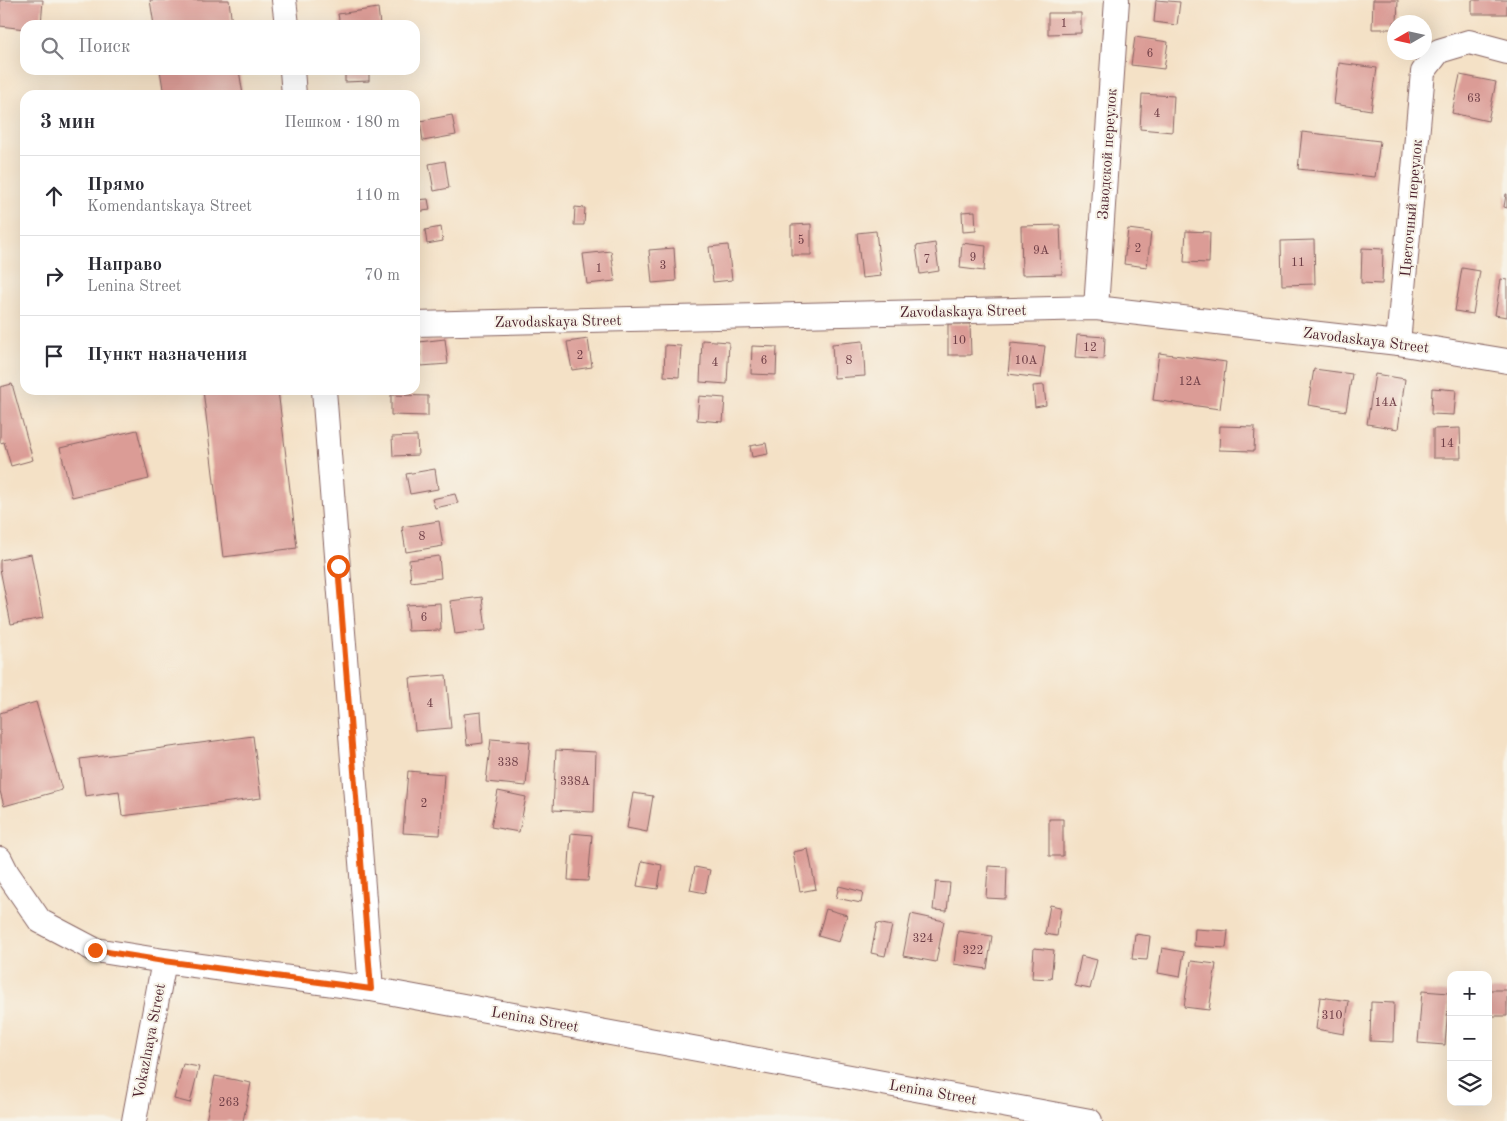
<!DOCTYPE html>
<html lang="ru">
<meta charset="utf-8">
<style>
:root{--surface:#fff;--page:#f7f7f7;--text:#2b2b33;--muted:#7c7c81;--line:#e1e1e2}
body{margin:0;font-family:"Old Standard TT",serif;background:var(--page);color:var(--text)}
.controls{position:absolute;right:15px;bottom:15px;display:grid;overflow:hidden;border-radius:10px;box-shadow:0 5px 20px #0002}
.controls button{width:45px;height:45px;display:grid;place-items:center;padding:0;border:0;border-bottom:1px solid var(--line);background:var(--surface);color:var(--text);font:25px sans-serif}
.compass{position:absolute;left:1387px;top:15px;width:45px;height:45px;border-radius:50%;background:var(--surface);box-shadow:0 5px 20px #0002;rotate:261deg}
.stop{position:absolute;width:15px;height:15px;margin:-11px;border:4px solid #ea580c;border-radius:50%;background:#fff}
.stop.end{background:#ea580c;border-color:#fff;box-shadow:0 1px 5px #0008}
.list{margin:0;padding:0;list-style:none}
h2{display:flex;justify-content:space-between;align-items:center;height:65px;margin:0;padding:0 20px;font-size:21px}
h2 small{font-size:16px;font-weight:400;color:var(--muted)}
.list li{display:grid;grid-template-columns:32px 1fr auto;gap:15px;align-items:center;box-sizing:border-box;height:80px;padding:0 20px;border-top:1px solid var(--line)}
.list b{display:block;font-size:19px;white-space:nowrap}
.list p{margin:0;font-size:16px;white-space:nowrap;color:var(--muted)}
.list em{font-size:16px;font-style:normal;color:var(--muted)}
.icon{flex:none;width:28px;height:28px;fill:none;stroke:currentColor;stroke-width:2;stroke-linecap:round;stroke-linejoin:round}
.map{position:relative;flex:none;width:1507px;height:1121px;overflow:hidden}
.search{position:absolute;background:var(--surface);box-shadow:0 5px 20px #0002;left:20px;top:20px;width:400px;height:55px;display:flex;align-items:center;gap:12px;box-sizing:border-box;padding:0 18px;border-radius:15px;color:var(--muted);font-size:19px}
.panel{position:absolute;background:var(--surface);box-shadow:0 5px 20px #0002;left:20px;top:90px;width:400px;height:305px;border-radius:15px}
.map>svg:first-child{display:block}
.building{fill:#db9c96}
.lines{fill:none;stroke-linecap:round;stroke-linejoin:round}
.street-casing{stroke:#866361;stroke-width:26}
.street{stroke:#fff;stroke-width:24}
.route{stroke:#ea580c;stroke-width:6}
.labels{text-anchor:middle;stroke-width:4;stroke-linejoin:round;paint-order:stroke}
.number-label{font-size:12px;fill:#6e3e46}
.street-label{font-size:15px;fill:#4a1f2b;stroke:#f7f3e8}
</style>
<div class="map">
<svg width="1507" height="1121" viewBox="0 0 1507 1121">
<rect width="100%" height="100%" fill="#f7f3e8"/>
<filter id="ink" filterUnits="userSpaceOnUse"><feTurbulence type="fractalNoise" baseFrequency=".02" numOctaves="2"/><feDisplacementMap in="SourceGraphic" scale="10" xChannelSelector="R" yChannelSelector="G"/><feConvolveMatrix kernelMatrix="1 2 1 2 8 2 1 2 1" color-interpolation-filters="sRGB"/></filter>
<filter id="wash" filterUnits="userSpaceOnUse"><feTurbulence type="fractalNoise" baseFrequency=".0096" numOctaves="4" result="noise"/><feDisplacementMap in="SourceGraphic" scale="20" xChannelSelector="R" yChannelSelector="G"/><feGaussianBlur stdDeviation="1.12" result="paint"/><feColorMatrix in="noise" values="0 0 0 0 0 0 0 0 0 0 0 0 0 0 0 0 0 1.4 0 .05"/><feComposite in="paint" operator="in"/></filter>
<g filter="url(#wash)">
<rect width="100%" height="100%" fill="#f4e1c6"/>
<g id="blocks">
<path class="building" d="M0,0H43L41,25H25V29L0,26Z
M150,0H229L232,25H154Z
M1156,0L1180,2L1177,25L1154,22Z
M1373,0H1398L1397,22H1394V29H1372Z
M1472,0H1507V14H1472Z
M378,8L380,25H340L338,14Z
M1048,13H1081V33L1048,34Z
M1135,37L1168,42L1164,69L1131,65Z
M1339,63L1377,68L1371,110L1334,104Z
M160,70H239L243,95H164Z
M345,70H369V81L345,82Z
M1460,75L1496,82L1488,121L1452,113Z
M1142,94L1174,96L1172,132L1140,129Z
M452,115L456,135L423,141L420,121Z
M1302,132L1380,141L1375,177L1298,169Z
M445,161L449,188L434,191L429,164Z
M1506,194H1507V208L1504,207Z
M428,199L430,210L415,212V200Z
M575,207L585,208L584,225H574Z
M975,211L976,231L963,232L962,212Z
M811,224V255H791V225Z
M1060,225L1062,274L1022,275L1021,226Z
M441,227L443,241L427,244L425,230Z
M1128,229L1151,232L1147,267L1124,264Z
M876,231L881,276L862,278L857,233Z
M1186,231L1210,232L1209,263L1184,262Z
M1314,240L1315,284L1282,285L1281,241Z
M935,243L939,271L920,274L916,246Z
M962,243L986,246L984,271L960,268Z
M728,245L732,280L713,282L709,247Z
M674,248L676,281L652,283L649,250Z
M1362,248L1383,249L1382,284L1361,283Z
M611,251L615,281L587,284L583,254Z
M1462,268L1480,271L1473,314L1455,311Z
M1501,279L1507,280V317L1495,315Z
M948,324H970L971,355H948Z
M1077,335L1105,337L1104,359L1075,357Z
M445,339L448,364L421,366L419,342Z
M588,339L592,367L572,370L567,342Z
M702,340L729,342L727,384L700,382Z
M863,341L865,376L834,378L832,344Z
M1011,343L1045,346L1041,378L1008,374Z
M665,345L681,346L679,377L664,376Z
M752,346L777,347L776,375L751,374Z
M1159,353L1226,362L1220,409L1153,400Z
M1314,369L1352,374L1346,411L1308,405Z
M1375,374L1405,379L1398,429L1367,424Z
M12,384L33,460L11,466L4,442L0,443V387Z
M1044,385L1046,405L1035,407L1033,386Z
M1432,388L1456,390L1454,415L1431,414Z
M203,390H278L297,548L223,557Z
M391,395L428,396V416L391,415Z
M699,396L725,398L723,422L697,420Z
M1220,426L1255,427L1254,451L1219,450Z
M1460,428L1461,458H1433V429Z
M137,430L149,479L72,497L60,448Z
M417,436L418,455L393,456L392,437Z
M766,443L768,454L752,457L750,446Z
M435,469L438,489L410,494L406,474Z
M455,494L458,503L435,508L432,499Z
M439,521L443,546L406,552L402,527Z
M31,554L43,618L11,624L0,569V560Z
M439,556L441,578L411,582L409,560Z
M482,597L486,630L455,634L450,601Z
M440,603L441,630L408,631L406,605Z
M446,675L451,728L415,731L410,678Z
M36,702L62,790L4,806L0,791V713Z
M481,712L483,743L467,745L464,714Z
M253,736L261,798L122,816L119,791L85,796L80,759Z
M491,739L530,742L526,786L486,782Z
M556,750L596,752L594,812L553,810Z
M408,771L444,774L440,835L403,833Z
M498,791L526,797L519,832L491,827Z
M633,793L653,796L647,832L627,828Z
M1049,819H1063V856H1049Z
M571,833L592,835L588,881L568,880Z
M808,849L816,889L800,892L793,852Z
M642,861L662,865L658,889L637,886Z
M988,866L1007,867L1006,899L986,898Z
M695,867L710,870L705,893L690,890Z
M936,882L950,883L947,911L933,910Z
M839,886L863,892L861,903L836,898Z
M1050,905L1061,907L1057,936L1045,934Z
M826,909L847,915L839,942L818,936Z
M911,914L944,921L936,962L903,956Z
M877,923L892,926L885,956L871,953Z
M1195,929L1228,931L1226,948L1194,946Z
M958,931L992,936L987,969L954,964Z
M1135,934L1150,936L1147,960L1132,959Z
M1034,948L1054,950L1051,979L1032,978Z
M1162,948L1184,952L1180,977L1158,973Z
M1081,956L1097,960L1090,989L1075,986Z
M1191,961L1216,964L1209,1010L1184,1007Z
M1488,990H1507V1016H1488Z
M1422,991L1449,993L1445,1045L1418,1043Z
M1320,997L1349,1001L1344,1034L1316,1029Z
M1371,1002L1394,1003L1393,1042L1370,1041Z
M183,1064L199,1067L190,1103L174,1099Z
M215,1076L251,1083L243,1121H206Z"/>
</g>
</g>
<g filter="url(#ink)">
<use href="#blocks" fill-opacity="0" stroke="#866361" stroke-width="1"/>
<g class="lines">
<g class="street-casing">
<path id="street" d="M284,0L287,25
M292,70L294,95
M1096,308L1117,0
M415,324L1096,308L1398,343L1507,361
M1398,343L1423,72L1439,51L1469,42L1507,52
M324,390L371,989
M0,859L7,873L40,921L95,950L164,961L371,989L1090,1121
M134,1121L164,961"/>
</g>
<use href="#street" class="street"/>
</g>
</g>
<g class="lines" filter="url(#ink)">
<path class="route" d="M95,950L164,961L371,989L338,566"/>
</g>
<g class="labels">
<g class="number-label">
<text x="1064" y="27">1</text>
<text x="1150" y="57">6</text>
<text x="1474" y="102">63</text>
<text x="1157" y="117">4</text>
<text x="801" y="244">5</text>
<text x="1138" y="252">2</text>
<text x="1041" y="254">9А</text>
<text x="973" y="261">9</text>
<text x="927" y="263">7</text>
<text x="1298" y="266">11</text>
<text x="663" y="269">3</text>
<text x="599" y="272">1</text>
<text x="959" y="344">10</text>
<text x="1090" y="351">12</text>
<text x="580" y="359">2</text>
<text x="764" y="364">6</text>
<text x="849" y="364">8</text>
<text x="1026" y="364">10А</text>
<text x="715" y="366">4</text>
<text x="1190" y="385">12А</text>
<text x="1386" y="406">14А</text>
<text x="1447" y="447">14</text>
<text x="422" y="540">8</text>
<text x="424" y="621">6</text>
<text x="430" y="707">4</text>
<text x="508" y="766">338</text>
<text x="575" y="785">338А</text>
<text x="424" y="807">2</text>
<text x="923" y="942">324</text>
<text x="973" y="954">322</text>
<text x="1332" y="1019">310</text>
<text x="229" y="1106">263</text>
</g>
<g class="street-label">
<text transform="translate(1107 154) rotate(-86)" y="5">Заводской переулок</text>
<text transform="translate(1411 208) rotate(-85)" y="5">Цветочный переулок</text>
<text transform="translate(963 311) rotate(-1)" y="5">Zavodaskaya Street</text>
<text transform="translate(558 321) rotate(-1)" y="5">Zavodaskaya Street</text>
<text transform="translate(1366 340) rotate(7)" y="5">Zavodaskaya Street</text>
<text transform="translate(535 1019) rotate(10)" y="5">Lenina Street</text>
<text transform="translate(149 1041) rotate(-79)" y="5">Vokazlnaya Street</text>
<text transform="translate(933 1092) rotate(10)" y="5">Lenina Street</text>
</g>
</g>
</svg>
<div class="controls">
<button>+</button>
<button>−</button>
<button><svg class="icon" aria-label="layers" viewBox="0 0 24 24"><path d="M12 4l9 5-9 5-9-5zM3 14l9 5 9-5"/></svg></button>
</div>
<svg class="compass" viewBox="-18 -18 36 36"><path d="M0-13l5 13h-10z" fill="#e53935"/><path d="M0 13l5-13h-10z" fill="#7c7c81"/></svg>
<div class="stop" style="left:338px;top:566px"></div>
<div class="stop end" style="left:95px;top:950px"></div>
<div class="search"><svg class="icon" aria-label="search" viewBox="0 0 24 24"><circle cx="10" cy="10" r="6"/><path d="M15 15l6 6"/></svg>Поиск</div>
<section class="panel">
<h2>3 мин<small>Пешком · 180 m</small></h2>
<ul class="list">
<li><svg class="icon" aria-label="ahead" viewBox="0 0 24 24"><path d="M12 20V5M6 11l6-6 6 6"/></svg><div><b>Прямо</b><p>Komendantskaya Street</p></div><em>110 m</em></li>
<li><svg class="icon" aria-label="right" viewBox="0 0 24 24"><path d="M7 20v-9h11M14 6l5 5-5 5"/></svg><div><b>Направо</b><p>Lenina Street</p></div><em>70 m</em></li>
<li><svg class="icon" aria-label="arrive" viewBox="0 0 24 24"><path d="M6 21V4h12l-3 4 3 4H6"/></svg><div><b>Пункт назначения</b></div></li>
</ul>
</section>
</div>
